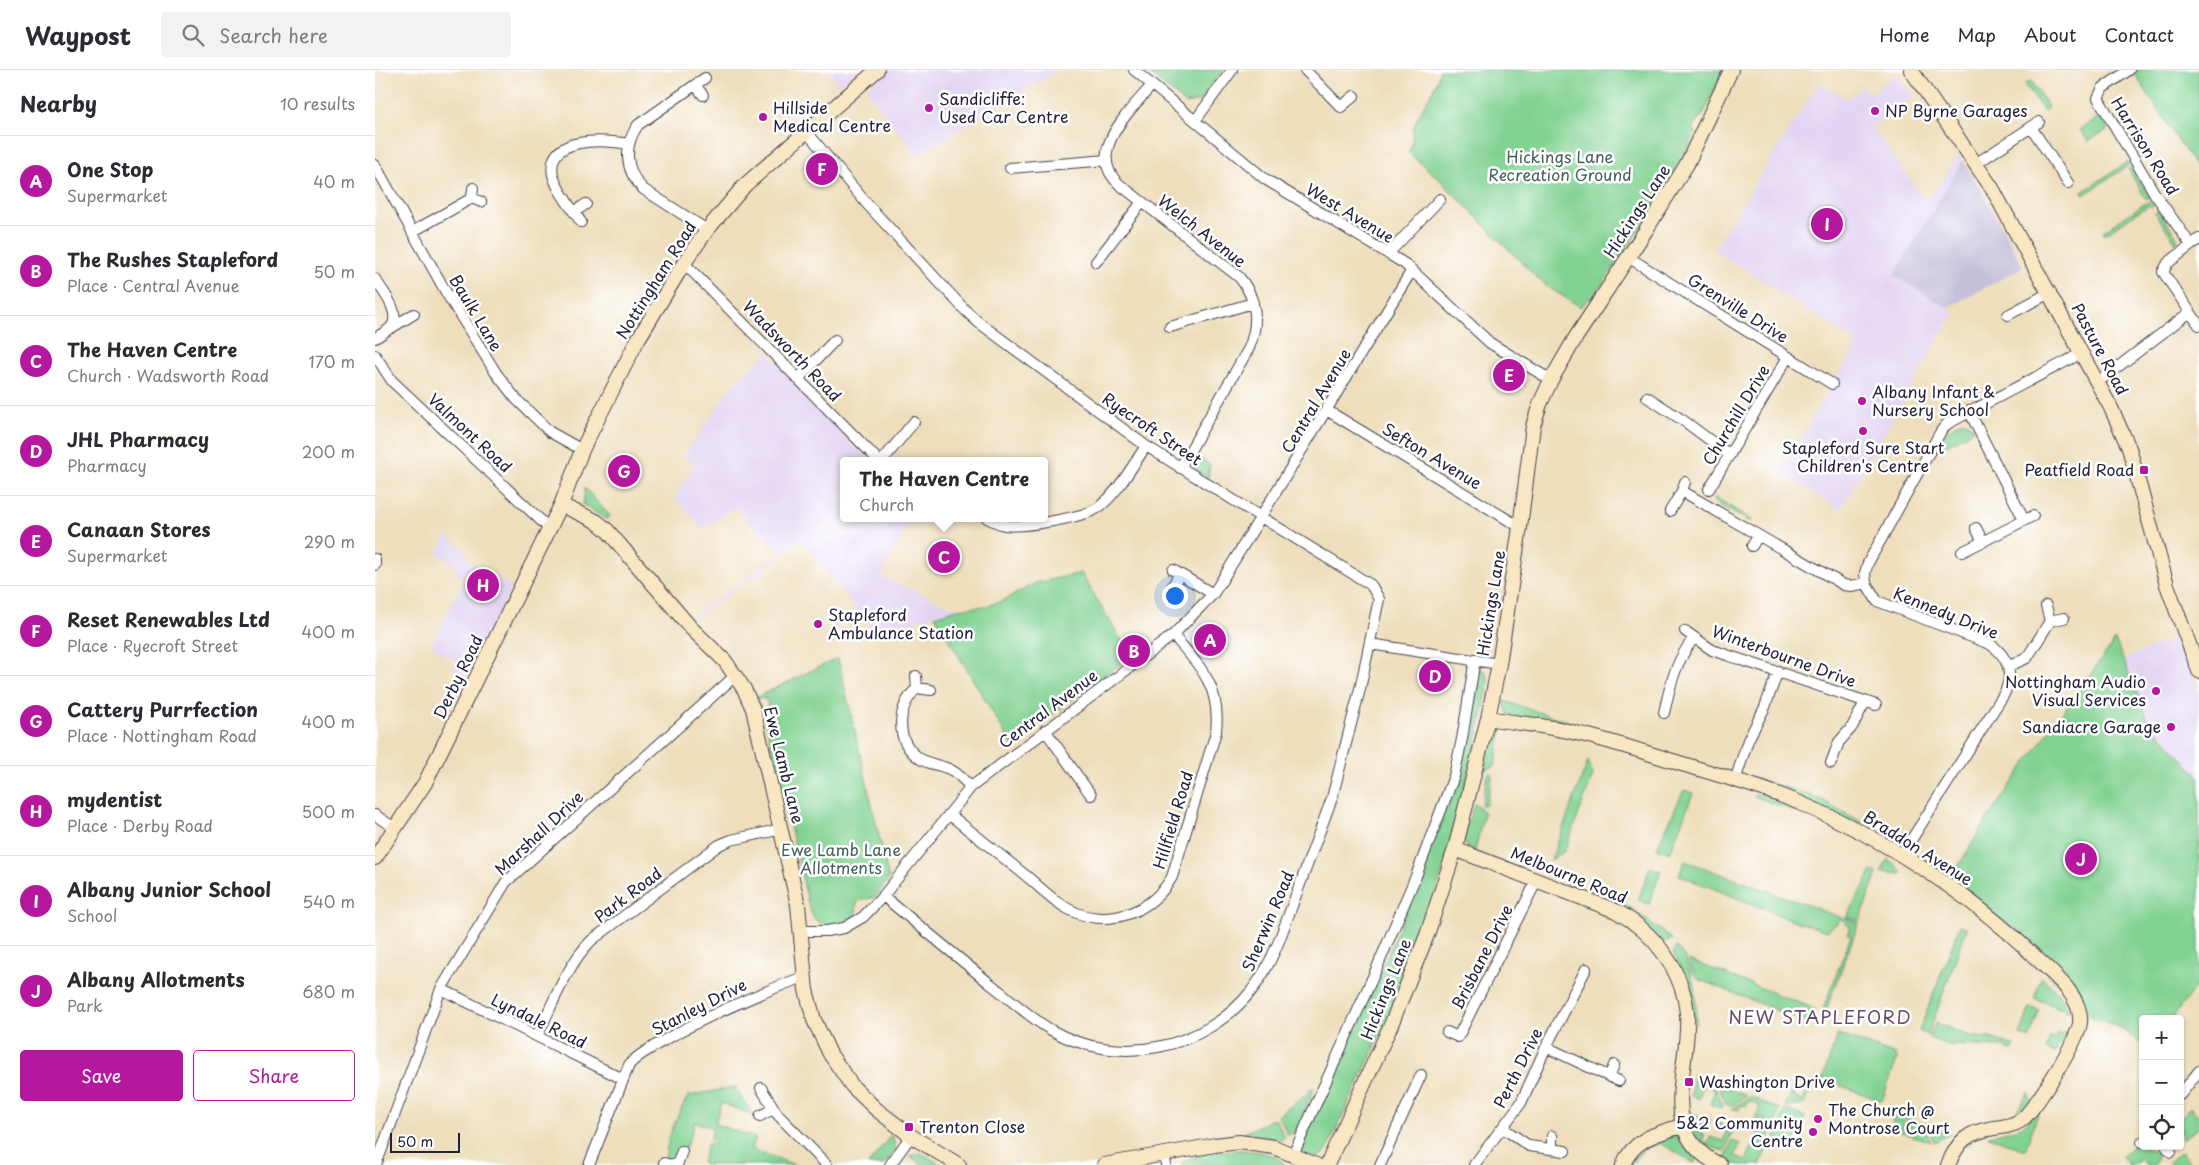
<!DOCTYPE html>
<meta charset="utf-8">
<style>
:root{--surface:#fff;--page:#f2f2f3;--text:#2b2b33;--muted:#7c7c81;--line:#e1e1e2;--accent:#b5179e}
body{margin:0;font-family:"Playpen Sans",sans-serif;background:var(--page);color:var(--text)}
.controls{position:absolute;right:15px;bottom:15px;display:grid;overflow:hidden;border-radius:5px;box-shadow:0 1px 4px #0004}
.controls button{width:45px;height:45px;display:grid;place-items:center;padding:0;border:0;border-bottom:1px solid var(--line);background:var(--surface);color:var(--text);font:25px sans-serif}
.scale{position:absolute;left:15px;bottom:12px;width:70px;box-sizing:border-box;padding-left:5px;border:2px solid #22223b;border-top:0;font-size:14px;line-height:18px;white-space:nowrap;color:#22223b;-webkit-text-stroke:4px #fff;paint-order:stroke}
.you{position:absolute;left:799px;top:525px;width:18px;height:18px;margin:-12px;border:4px solid #fff;border-radius:50%;background:#1a73e8;box-shadow:0 0 0 8px #1a73e833}
.badge{display:grid;place-items:center;width:32px;height:32px;border-radius:50%;background:var(--accent);color:#fff;font-size:16px;font-weight:700}
.pin{position:absolute;translate:-50% -50%;border:2px solid #fff;box-shadow:0 1px 5px #0006}
.popup{position:absolute;left:465px;top:387px;width:208px;height:65px;box-sizing:border-box;display:grid;place-content:center;border-radius:5px;background:var(--surface);filter:drop-shadow(0 1px 4px #0005);font-size:16px;white-space:nowrap;color:var(--muted)}
.popup b{font-size:19px;color:var(--text)}
.popup::after{content:'';position:absolute;left:50%;top:100%;margin-left:-10px;border:10px solid transparent;border-top-color:var(--surface)}
.list{margin:0;padding:0;list-style:none}
h2{display:flex;justify-content:space-between;align-items:center;height:65px;margin:0;padding:0 20px;font-size:21px}
h2 small{font-size:16px;font-weight:400;color:var(--muted)}
.list li{display:grid;grid-template-columns:32px 1fr auto;gap:15px;align-items:center;box-sizing:border-box;height:90px;padding:0 20px;border-top:1px solid var(--line)}
.list b{display:block;font-size:19px;white-space:nowrap}
.list p{margin:0;font-size:16px;white-space:nowrap;color:var(--muted)}
.list em{font-size:16px;font-style:normal;color:var(--muted)}
.actions{display:flex;gap:10px;padding:15px 20px}
.actions a{flex:1;padding:11px 0;border:1px solid var(--accent);border-radius:5px;text-align:center;font-size:18px;color:var(--accent)}
.actions .main{background:var(--accent);color:#fff}
.icon{flex:none;width:28px;height:28px;fill:none;stroke:currentColor;stroke-width:2;stroke-linecap:round;stroke-linejoin:round}
.map{position:relative;flex:none;width:1824px;height:1095px;overflow:hidden}
header{display:flex;align-items:center;gap:30px;box-sizing:border-box;height:70px;padding:0 25px;background:var(--surface);border-bottom:1px solid var(--line)}
header strong{font-size:24px}
nav{display:flex;gap:28px;margin-inline-start:auto;font-size:18px}
.search{width:350px;height:45px;background:var(--page);display:flex;align-items:center;gap:12px;box-sizing:border-box;padding:0 18px;border-radius:5px;color:var(--muted);font-size:19px}
main{display:flex}
aside{flex:1;background:var(--surface)}
.map>svg:first-child{display:block}
.built{fill:#e2d4f3}
.industrial{fill:#c5c0da}
.green{fill:#82d293;stroke:#527a67}
.lines{fill:none;stroke-linecap:round;stroke-linejoin:round}
.street-casing{stroke:#413e4e;stroke-width:12}
.secondary-casing{stroke:#413e4e;stroke-width:16}
.street{stroke:#fff;stroke-width:10}
.secondary{stroke:#f9e7c3;stroke-width:14}
.poi-dot{fill:#b5179e;stroke:#fff;stroke-width:2}
.labels{text-anchor:middle;stroke-width:5;stroke-linejoin:round;paint-order:stroke}
.poi-label{font-size:16px;fill:#22223b;stroke:#fff;text-anchor:start}
.street-label{font-size:16px;fill:#22223b;stroke:#fff}
.park-label{font-size:16px;fill:#44605a;stroke:#fff}
.neighbourhood-label{font-size:18px;letter-spacing:1px;fill:#664b6a;stroke:#fff}
</style>
<header>
<strong>Waypost</strong>
<div class="search"><svg class="icon" aria-label="search" viewBox="0 0 24 24"><circle cx="10" cy="10" r="6"/><path d="M15 15l6 6"/></svg>Search here</div>
<nav><a>Home</a><a>Map</a><a>About</a><a>Contact</a></nav>
</header>
<main>
<aside>
<h2>Nearby<small>10 results</small></h2>
<ul class="list">
<li><span class="badge">A</span><div><b>One Stop</b><p>Supermarket</p></div><em>40 m</em></li>
<li><span class="badge">B</span><div><b>The Rushes Stapleford</b><p>Place · Central Avenue</p></div><em>50 m</em></li>
<li><span class="badge">C</span><div><b>The Haven Centre</b><p>Church · Wadsworth Road</p></div><em>170 m</em></li>
<li><span class="badge">D</span><div><b>JHL Pharmacy</b><p>Pharmacy</p></div><em>200 m</em></li>
<li><span class="badge">E</span><div><b>Canaan Stores</b><p>Supermarket</p></div><em>290 m</em></li>
<li><span class="badge">F</span><div><b>Reset Renewables Ltd</b><p>Place · Ryecroft Street</p></div><em>400 m</em></li>
<li><span class="badge">G</span><div><b>Cattery Purrfection</b><p>Place · Nottingham Road</p></div><em>400 m</em></li>
<li><span class="badge">H</span><div><b>mydentist</b><p>Place · Derby Road</p></div><em>500 m</em></li>
<li><span class="badge">I</span><div><b>Albany Junior School</b><p>School</p></div><em>540 m</em></li>
<li><span class="badge">J</span><div><b>Albany Allotments</b><p>Park</p></div><em>680 m</em></li>
</ul>
<div class="actions"><a class="main">Save</a><a>Share</a></div>
</aside>
<div class="map">
<svg width="1824" height="1095" viewBox="0 0 1824 1095">
<rect width="100%" height="100%" fill="#fff"/>
<filter id="ink" filterUnits="userSpaceOnUse"><feTurbulence type="fractalNoise" baseFrequency=".02" numOctaves="2"/><feDisplacementMap in="SourceGraphic" scale="10" xChannelSelector="R" yChannelSelector="G"/><feConvolveMatrix kernelMatrix="1 2 1 2 8 2 1 2 1" color-interpolation-filters="sRGB"/></filter>
<filter id="wash" filterUnits="userSpaceOnUse"><feTurbulence type="fractalNoise" baseFrequency=".0096" numOctaves="4" result="noise"/><feDisplacementMap in="SourceGraphic" scale="20" xChannelSelector="R" yChannelSelector="G"/><feGaussianBlur stdDeviation="1.12" result="paint"/><feColorMatrix in="noise" values="0 0 0 0 0 0 0 0 0 0 0 0 0 0 0 0 0 1.4 0 .05"/><feComposite in="paint" operator="in"/></filter>
<g filter="url(#wash)">
<rect width="100%" height="100%" fill="#eedebc"/>
<path class="built" d="M453,0H482L464,15Z
M515,0H680L681,2L542,86L491,18Z
M1522,4L1539,27L1496,57L1549,129L1560,121L1584,84L1588,90L1520,205L1579,242L1465,440L1405,403L1457,314L1481,278L1482,272L1339,180L1443,13L1472,29L1488,17L1494,25Z
M392,282L494,391H469V448H536L506,507L582,539L549,547L503,567L426,470L379,507L318,548L317,546L374,507L405,482L361,438L327,459L300,427L319,396L309,385L357,316Z
M71,466L92,482L90,486L97,493L137,517L92,607L77,599L81,591L56,576L89,509L80,504L83,496L62,484Z
M832,548L858,569L832,598L810,571L811,565Z
M1802,567L1824,623V707L1774,652L1749,589Z"/>
<path class="industrial" d="M1588,90L1621,147L1648,197L1572,238L1519,205Z"/>
<path class="green" d="M771,0H848L825,31L811,34Z
M1065,0H1349L1328,45L1324,48L1318,58L1321,63C1290,121 1254,176 1216,230L1213,228L1206,237L1174,218L1159,205L1064,109L1033,82C1039,73 1036,66 1039,56C1046,36 1061,21 1065,0Z
M1757,0H1824V102Z
M1656,10L1673,37L1669,42L1650,14Z
M1726,46L1732,57V60L1713,71L1705,59Z
M1752,92L1754,95L1709,125L1707,122Z
M1756,97L1775,126L1771,129L1753,99Z
M1777,129L1780,134L1776,137L1774,135L1730,164L1728,161Z
M1784,140L1802,167V174L1780,143Z
M1589,351L1597,356L1599,360L1560,381C1568,367 1573,356 1589,351Z
M821,386L835,395L833,408L819,399Z
M210,418L235,446L231,449L208,435Z
M1340,427L1377,450L1376,452L1342,434L1339,430Z
M706,503L756,586L637,675L560,546L582,539L611,536L627,531L661,513Z
M1740,570L1774,652L1824,707V913L1796,949H1768V977C1752,958 1732,952 1709,944L1708,937L1575,811C1622,726 1684,650 1740,570Z
M463,588L514,809L499,828L487,829L482,833C481,836 482,841 480,845C476,852 452,856 446,853C439,851 437,844 434,837L388,641L393,636L391,629H383L382,627Z
M1104,598C1108,600 1112,603 1113,609C1115,620 1101,669 1098,683C1083,743 1069,804 1047,862C1019,938 985,1011 949,1084L939,1088L929,1084L926,1073L984,950L1035,833L1089,684Z
M1129,631L1198,653L1205,655L1203,659L1133,645Z
M1128,656L1120,696L1109,701L1116,663L1121,657Z
M1213,691L1218,705L1190,781L1176,790Z
M1115,703L1118,704L1111,735H1107L1112,706Z
M1376,707L1441,727L1487,752L1484,757L1376,711Z
M1309,720L1318,723L1295,783L1282,778Z
M1381,723L1397,727L1485,768L1414,739L1378,726Z
M1099,734L1103,735L1109,743L1100,781L1092,778L1088,770Z
M1513,789L1527,802L1526,804L1506,802Z
M1310,791L1468,848L1452,861L1420,851L1304,805Z
M1275,797L1286,801L1274,834L1263,830Z
M1497,801L1502,803L1485,851L1472,847Z
M1191,812L1256,838L1297,869L1295,871L1288,872L1192,816Z
M1471,848L1484,853L1451,940L1448,939L1476,866L1473,865L1475,858L1468,850Z
M1585,855L1592,858L1553,965L1544,961Z
M1301,877C1319,890 1322,933 1321,954L1318,950L1310,908L1298,883Z
M1314,890L1440,939L1434,953L1323,909L1319,905Z
M1667,907L1688,928L1695,942L1659,928Z
M1655,937L1664,941L1654,969L1645,965Z
M1561,953L1598,967L1616,968L1639,976L1637,980L1627,977L1574,975L1554,968Z
M1690,961L1693,962L1680,983L1671,980L1675,967L1681,969L1683,962L1688,964Z
M1463,964L1521,985L1522,989L1507,1031L1447,1009Z
M1318,1004L1338,1012L1348,1035L1346,1038L1335,1034L1340,1020L1328,1016L1324,1029L1316,1026Z
M1343,1014L1372,1026L1356,1036L1351,1034Z
M360,1017L378,1045L346,1033L340,1054L381,1068L377,1079L420,1095H331L327,1091L333,1073L339,1075L340,1072L335,1070L338,1058L320,1052C315,1065 309,1095 290,1090C293,1065 301,1048 313,1026Z
M937,1018L939,1019L921,1061L913,1065L903,1046L928,1027Z
M1433,1018L1437,1019L1430,1034L1423,1036H1410L1416,1023L1420,1024L1419,1027L1428,1031Z
M1653,1023L1656,1030L1647,1044L1626,1053L1568,1089C1585,1043 1599,1062 1633,1047C1642,1043 1648,1032 1653,1023Z
M1375,1027L1405,1039L1400,1054L1381,1047L1385,1036L1373,1031L1371,1037L1366,1035L1364,1040L1357,1039Z
M1815,1037L1824,1047V1057L1807,1069L1805,1050Z
M1665,1038L1650,1080L1613,1066L1647,1057Z
M1410,1039L1430,1047L1417,1081L1403,1076L1400,1067Z
M1520,1039L1526,1044L1530,1063L1520,1059L1517,1049Z
M1314,1042L1335,1050L1334,1053L1327,1051L1323,1062L1330,1065L1327,1071L1331,1072L1330,1076L1319,1063Z
M1530,1047L1547,1054L1556,1072L1532,1064Z
M900,1048L910,1067L904,1071L889,1066L867,1064Z
M1380,1049L1399,1056L1395,1066L1393,1067L1375,1061Z
M1341,1052L1359,1058L1350,1081L1332,1076L1335,1067L1348,1071L1352,1060L1340,1055Z
M1551,1055L1575,1064L1559,1072Z
M517,1064L521,1080L509,1095H493Z
M1301,1065L1322,1088L1319,1093L1285,1073L1269,1079L1256,1095H1252L1273,1072Z
M1388,1069L1391,1070L1393,1076L1385,1095H1364L1350,1090L1357,1071L1365,1074L1360,1086L1371,1091L1377,1077L1380,1078Z
M1760,1074C1767,1081 1777,1077 1783,1084L1779,1095H1771L1766,1089L1758,1095H1754L1747,1086Z
M865,1080C881,1081 900,1082 910,1095H805C814,1083 850,1081 865,1080Z
M1807,1082L1816,1095H1796L1793,1092Z
M546,1083L567,1095H548L535,1086Z"/>
</g>
<g filter="url(#ink)">
<g class="lines">
<g class="street-casing">
<path id="street" d="M759,0L890,109L1030,194L1115,273L1176,310
M930,0L966,37L979,26
M1754,0L1728,18L1723,28L1780,124L1816,175
M330,8L263,55C248,76 250,101 268,119L332,160
M320,15L328,25
M777,15C756,40 709,82 744,114L864,207C882,228 884,253 874,278L805,398
M820,51L857,0
M1656,57L1693,113
M431,61L492,134L590,240L603,252L771,376L996,515L1004,529L985,619L957,728L904,871C897,888 889,905 877,920C830,980 743,998 676,960C654,947 634,928 613,912C578,883 543,855 508,826
M1602,93L1664,52
M0,95L72,224L121,303L141,329L175,362L207,380
M635,98L732,90
M98,118L97,128L106,132
M199,142L211,134
M206,152C198,140 181,119 178,105C170,65 230,70 254,74
M37,162L97,128
M1824,169L1793,193L1788,202L1824,255
M1013,184L1065,129
M1253,187L1457,314
M721,192L767,132
M309,193L504,391
M0,209C7,220 26,242 17,256C13,261 5,265 0,268
M1633,245L1676,222
M795,257L878,233
M16,258L39,244
M0,285L17,311L175,459
M423,309L460,270
M1723,312L1815,242
M1272,327L1309,351L1355,385
M953,341L1145,457
M1594,341L1649,450
M507,391L539,352
M1334,419L1413,287
M1307,421L1469,515L1476,516L1491,513
M1295,441L1307,421L1310,412
M612,448C618,451 624,454 630,455C647,458 712,447 724,437C742,424 758,395 771,376
M1601,458L1608,472
M1377,476L1383,466
M1587,482L1658,446
M0,489V495
M798,500L838,524
M796,518L805,504
M1671,536L1675,551L1689,548
M1310,561L1337,580L1501,635
M995,574L1124,594
M1634,596L1652,588L1675,551
M541,606L542,618C522,637 519,670 544,688C553,695 565,694 576,700C583,703 590,712 596,717
M542,618L556,620
M1289,643C1295,615 1301,590 1319,568
M670,660L716,725
M1456,693L1464,672L1477,657L1490,632
M1360,711L1373,670L1390,637L1403,601
M574,744C601,766 628,787 655,809C669,821 684,836 702,843C739,857 778,840 797,807L841,662C846,616 826,598 798,565
M0,745L21,759
M1526,786L1629,624C1639,604 1634,587 1615,574L1502,531L1491,513L1490,503L1493,493L1566,361L1572,354L1707,283
M427,861H452L469,858L488,847L508,826L596,717L798,565L838,524L852,502L1037,200
M66,919L248,1009
M1072,962L1083,967L1162,810
M162,966C177,936 192,894 217,870L344,775L356,770L407,759
M1171,977L1244,1011
M1234,1007L1239,995
M386,1018L403,1045L452,1095
M1805,1025L1824,1001
M385,1046L398,1039
M1128,1058L1154,1076L1190,1081
M1767,1072L1768,1071
M1791,1076L1796,1082
M1177,1079V1066
M789,1084L791,1095
M918,1085L1001,900L1041,806L1079,706L1087,669L1100,589
M289,1093L297,1095
M1,1095L66,919L131,812L360,606
M214,1095L254,995C261,986 272,981 281,975C328,947 378,926 428,907
M302,1095L307,1081
M515,1095L536,1066
M1005,1095L1046,1005
M1099,1095L1146,1033L1171,977L1211,899"/>
</g>
<g class="secondary-casing">
<path id="secondary" d="M1536,0L1617,118L1736,338L1754,378L1792,515L1824,601
M186,435L221,451L232,460L316,558L350,591L369,619L378,639L423,835L431,920L439,950L455,984L477,1016L502,1040L536,1066L584,1095
M1113,648C1140,653 1167,655 1193,661C1230,669 1266,681 1301,692C1343,705 1385,716 1425,733C1508,768 1593,822 1658,885C1675,902 1708,925 1705,953C1703,970 1659,1042 1645,1051C1637,1056 1628,1057 1619,1058C1592,1062 1583,1071 1573,1095
M1080,779L1241,841C1279,862 1308,900 1312,944C1316,999 1279,1063 1345,1095
M0,788L50,713L186,435L207,380L262,271L309,193L332,160L370,115L502,0
M729,1095L840,1075L864,1072L899,1077L941,1095
M952,1095L1016,955L1052,865L1080,779L1113,648L1124,594L1145,457L1158,356L1165,334L1176,310L1201,267L1271,160L1312,94L1356,0
M1248,1095C1258,1069 1283,1063 1307,1056"/>
</g>
<use href="#street" class="street"/>
<use href="#secondary" class="secondary"/>
</g>
</g>
<g class="poi-dot">
<circle cx="554" cy="38" r="5"/>
<circle cx="1500" cy="41" r="5"/>
<circle cx="388" cy="47" r="5"/>
<circle cx="1487" cy="331" r="5"/>
<circle cx="1488" cy="361" r="5"/>
<rect x="1764" y="395" width="10" height="10" rx="2.5"/>
<circle cx="443" cy="554" r="5"/>
<circle cx="1781" cy="621" r="5"/>
<circle cx="1796" cy="657" r="5"/>
<rect x="1309" y="1007" width="10" height="10" rx="2.5"/>
<circle cx="1443" cy="1049" r="5"/>
<rect x="529" y="1052" width="10" height="10" rx="2.5"/>
<circle cx="1438" cy="1062" r="5"/>
</g>
<g class="labels">
<g class="poi-label">
<text x="564" y="35">Sandicliffe:<tspan x="564" dy="18">Used Car Centre</tspan></text>
<text x="398" y="44">Hillside<tspan x="398" dy="18">Medical Centre</tspan></text>
<text x="1510" y="47">NP Byrne Garages</text>
<text x="1497" y="328">Albany Infant &amp;<tspan x="1497" dy="18">Nursery School</tspan></text>
<text x="1488" y="384" text-anchor="middle">Stapleford Sure Start<tspan x="1488" dy="18">Children's Centre</tspan></text>
<text x="1759" y="406" text-anchor="end">Peatfield Road</text>
<text x="453" y="551">Stapleford<tspan x="453" dy="18">Ambulance Station</tspan></text>
<text x="1771" y="618" text-anchor="end">Nottingham Audio<tspan x="1771" dy="18">Visual Services</tspan></text>
<text x="1786" y="663" text-anchor="end">Sandiacre Garage</text>
<text x="1324" y="1018">Washington Drive</text>
<text x="1453" y="1046">The Church @<tspan x="1453" dy="18">Montrose Court</tspan></text>
<text x="1428" y="1059" text-anchor="end">5&amp;2 Community<tspan x="1428" dy="18">Centre</tspan></text>
<text x="544" y="1063">Trenton Close</text>
</g>
<g class="street-label">
<text transform="translate(1770 76) rotate(58)" y="6">Harrison Road</text>
<text transform="translate(1262 141) rotate(-57)" y="6">Hickings Lane</text>
<text transform="translate(975 143) rotate(31)" y="6">West Avenue</text>
<text transform="translate(827 161) rotate(38)" y="6">Welch Avenue</text>
<text transform="translate(281 210) rotate(-58)" y="6">Nottingham Road</text>
<text transform="translate(1363 238) rotate(32)" y="6">Grenville Drive</text>
<text transform="translate(101 243) rotate(59)" y="6">Baulk Lane</text>
<text transform="translate(1725 279) rotate(62)" y="6">Pasture Road</text>
<text transform="translate(417 281) rotate(46)" y="6">Wadsworth Road</text>
<text transform="translate(941 331) rotate(-59)" y="6">Central Avenue</text>
<text transform="translate(1361 345) rotate(-59)" y="6">Churchill Drive</text>
<text transform="translate(777 359) rotate(34)" y="6">Ryecroft Street</text>
<text transform="translate(95 363) rotate(43)" y="6">Valmont Road</text>
<text transform="translate(1057 386) rotate(31)" y="6">Sefton Avenue</text>
<text transform="translate(1116 533) rotate(-81)" y="6">Hickings Lane</text>
<text transform="translate(1571 543) rotate(22)" y="6">Kennedy Drive</text>
<text transform="translate(1409 586) rotate(20)" y="6">Winterbourne Drive</text>
<text transform="translate(83 607) rotate(-64)" y="6">Derby Road</text>
<text transform="translate(673 639) rotate(-37)" y="6">Central Avenue</text>
<text transform="translate(409 695) rotate(76)" y="6">Ewe Lamb Lane</text>
<text transform="translate(798 750) rotate(-73)" y="6">Hillfield Road</text>
<text transform="translate(164 763) rotate(-43)" y="6">Marshall Drive</text>
<text transform="translate(1543 778) rotate(32)" y="6">Braddon Avenue</text>
<text transform="translate(1194 805) rotate(22)" y="6">Melbourne Road</text>
<text transform="translate(253 825) rotate(-37)" y="6">Park Road</text>
<text transform="translate(893 851) rotate(-67)" y="6">Sherwin Road</text>
<text transform="translate(1107 887) rotate(-63)" y="6">Brisbane Drive</text>
<text transform="translate(1011 919) rotate(-68)" y="6">Hickings Lane</text>
<text transform="translate(324 937) rotate(-27)" y="6">Stanley Drive</text>
<text transform="translate(164 951) rotate(26)" y="6">Lyndale Road</text>
<text transform="translate(1143 998) rotate(-63)" y="6">Perth Drive</text>
</g>
<g class="park-label">
<text x="1185" y="93">Hickings Lane<tspan x="1185" dy="18">Recreation Ground</tspan></text>
<text x="466" y="786">Ewe Lamb Lane<tspan x="466" dy="18">Allotments</tspan></text>
</g>
<g class="neighbourhood-label">
<text x="1445" y="954">NEW STAPLEFORD</text>
</g>
</g>
</svg>
<div class="controls">
<button>+</button>
<button>−</button>
<button><svg class="icon" aria-label="locate" viewBox="0 0 24 24"><circle cx="12" cy="12" r="6"/><path d="M12 2v4M12 18v4M2 12h4M18 12h4"/></svg></button>
</div>
<div class="scale">50 m</div>
<div class="you"></div>
<div class="pin badge" style="left:835px;top:570px">A</div>
<div class="pin badge" style="left:759px;top:581px">B</div>
<div class="pin badge" style="left:569px;top:487px">C</div>
<div class="popup"><b>The Haven Centre</b>Church</div>
<div class="pin badge" style="left:1060px;top:606px">D</div>
<div class="pin badge" style="left:1134px;top:305px">E</div>
<div class="pin badge" style="left:447px;top:99px">F</div>
<div class="pin badge" style="left:249px;top:401px">G</div>
<div class="pin badge" style="left:108px;top:515px">H</div>
<div class="pin badge" style="left:1452px;top:154px">I</div>
<div class="pin badge" style="left:1706px;top:789px">J</div>
</div>
</main>
